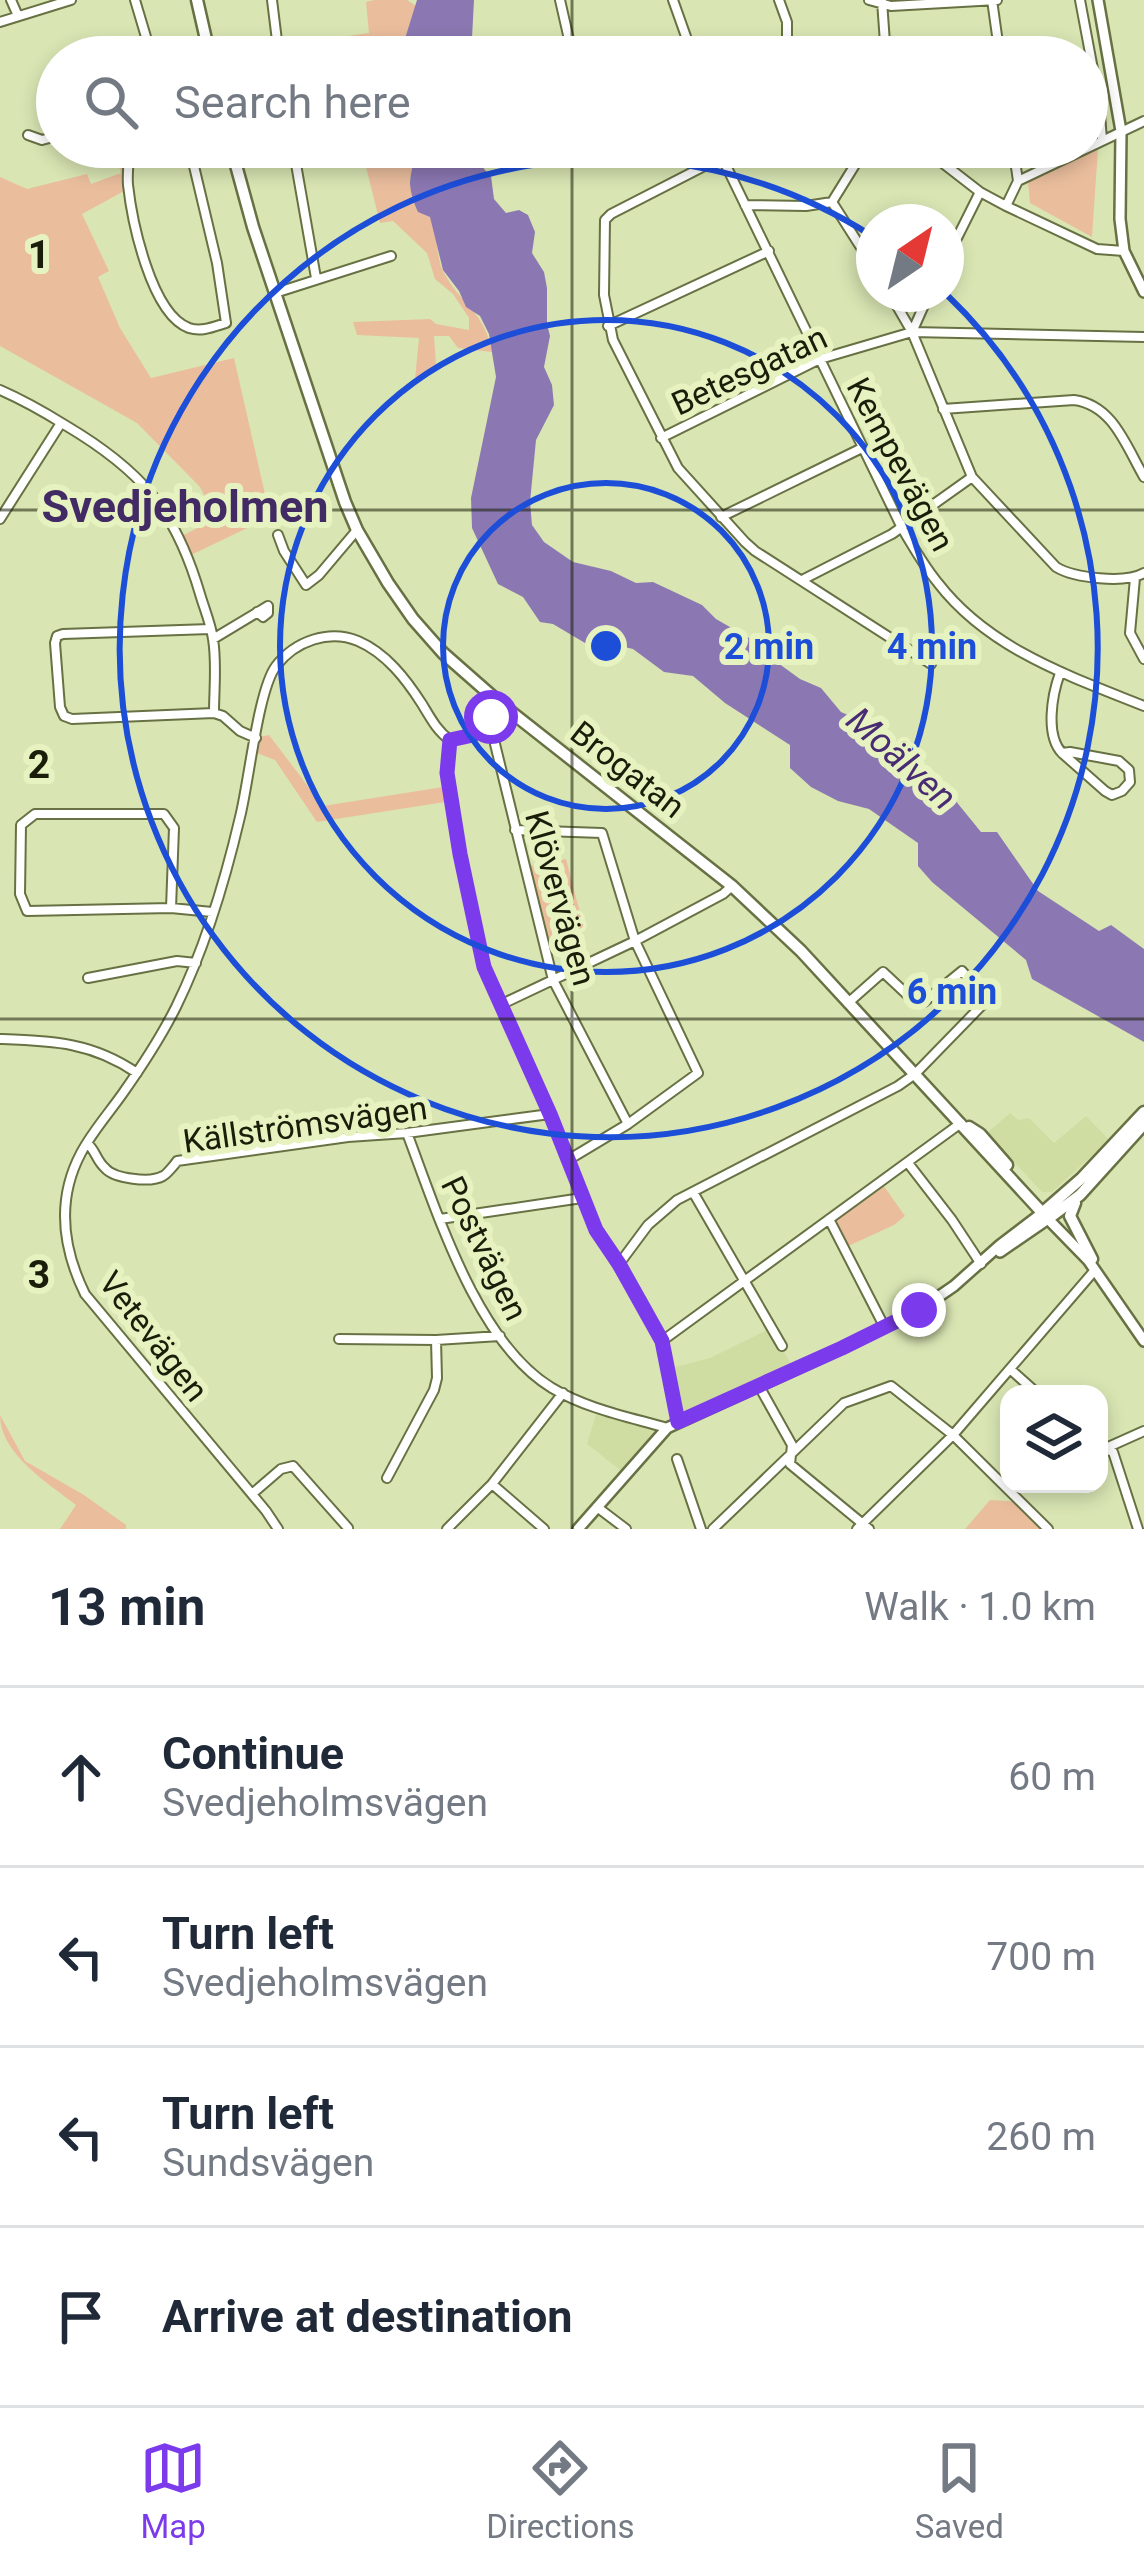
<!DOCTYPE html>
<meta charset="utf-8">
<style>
:root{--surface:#fff;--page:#f6f6f7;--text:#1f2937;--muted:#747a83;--line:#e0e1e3;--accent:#7c3aed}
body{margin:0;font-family:Roboto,sans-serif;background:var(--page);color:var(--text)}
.controls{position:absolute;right:36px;bottom:36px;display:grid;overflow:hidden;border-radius:24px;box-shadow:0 6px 18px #0003}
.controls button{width:108px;height:108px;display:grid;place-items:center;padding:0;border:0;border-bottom:3px solid var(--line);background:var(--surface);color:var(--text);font:60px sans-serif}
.compass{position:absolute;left:856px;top:204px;width:108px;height:108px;border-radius:50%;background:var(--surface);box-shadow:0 6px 18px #0003;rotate:35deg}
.stop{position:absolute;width:36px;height:36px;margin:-27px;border:9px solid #7c3aed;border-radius:50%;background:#fff}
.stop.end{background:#7c3aed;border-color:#fff;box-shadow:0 3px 12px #0008}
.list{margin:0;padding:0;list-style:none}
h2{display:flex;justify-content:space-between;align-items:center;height:156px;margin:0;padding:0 48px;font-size:51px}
h2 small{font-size:39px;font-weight:400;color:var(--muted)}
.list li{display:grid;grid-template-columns:78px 1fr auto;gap:36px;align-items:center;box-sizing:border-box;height:180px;padding:0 48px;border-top:3px solid var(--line)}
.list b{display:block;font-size:45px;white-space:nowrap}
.list p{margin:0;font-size:39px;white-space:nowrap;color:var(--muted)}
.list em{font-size:39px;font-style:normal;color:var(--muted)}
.icon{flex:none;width:66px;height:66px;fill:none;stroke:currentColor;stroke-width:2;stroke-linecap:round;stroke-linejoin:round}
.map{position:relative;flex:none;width:1144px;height:1529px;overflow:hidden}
.search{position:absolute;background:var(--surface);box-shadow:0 6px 18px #0003;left:36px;right:36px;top:36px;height:132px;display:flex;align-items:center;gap:30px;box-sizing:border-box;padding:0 42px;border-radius:66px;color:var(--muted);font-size:45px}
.sheet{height:876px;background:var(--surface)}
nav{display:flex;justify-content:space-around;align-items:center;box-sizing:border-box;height:168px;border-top:3px solid var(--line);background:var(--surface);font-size:33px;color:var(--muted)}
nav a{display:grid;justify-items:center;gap:6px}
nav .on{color:var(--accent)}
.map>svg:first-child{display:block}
.built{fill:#cfdda3}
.green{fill:#eabe9d}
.water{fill:#8b78b2}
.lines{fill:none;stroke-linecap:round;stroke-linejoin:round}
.minor-casing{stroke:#677143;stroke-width:12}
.tertiary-casing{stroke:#677143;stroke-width:14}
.secondary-casing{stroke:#677143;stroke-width:15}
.minor{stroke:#fff;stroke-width:8}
.tertiary{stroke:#fff;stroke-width:9}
.secondary{stroke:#fff;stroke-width:10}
.route{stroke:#7c3aed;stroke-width:15}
.grid{fill:none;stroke:#191d0a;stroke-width:3;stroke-opacity:0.55}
.ring{fill:none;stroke:#1d4ed8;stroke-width:6}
.labels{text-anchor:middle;stroke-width:12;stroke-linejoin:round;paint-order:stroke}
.street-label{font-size:33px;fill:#191d0a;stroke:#e6f3c0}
.water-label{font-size:36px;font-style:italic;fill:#482b72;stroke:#e6f3c0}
.district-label{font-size:45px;font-weight:bold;fill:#422b65;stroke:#e6f3c0}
.grid-label{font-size:39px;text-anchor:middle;font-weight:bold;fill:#191d0a;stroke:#e6f3c0;stroke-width:12;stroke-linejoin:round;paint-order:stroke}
.centre{fill:#1d4ed8;stroke:#e6f3c0;stroke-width:6}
.ring-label{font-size:36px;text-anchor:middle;font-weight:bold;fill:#1d4ed8;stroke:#e6f3c0;stroke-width:12;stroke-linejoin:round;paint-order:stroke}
</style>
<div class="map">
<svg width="1144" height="1529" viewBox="0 0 1144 1529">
<rect width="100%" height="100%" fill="#d9e6b3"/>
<path class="built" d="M1010,1113L1018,1120L1029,1118L1054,1143L1086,1116L1109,1140L1052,1192H1042L987,1133Z
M771,1328L794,1370L678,1422L667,1369L710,1358Z
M598,1408L667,1428L625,1474L587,1444Z"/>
<path class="green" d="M374,0H407L416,6L403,45L404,57H387L384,49L339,57L334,38L369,33L366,2Z
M113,147H130L128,189L82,214L109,271L98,277L120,328L151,378L234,358L265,494L256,498L270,517L189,556L180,537L216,518L200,487L137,423L0,346V177L27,189L87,174L91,184L121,173Z
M361,147H410L415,157L410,179C417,193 427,208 433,223C438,238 436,256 443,271C460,305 485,311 492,352L458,348L449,336H434L436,365L415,379L419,338L357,335L353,322L430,319L436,324L469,330V318L453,294L435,279L427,253L393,221L380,223Z
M1098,149L1092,237L1030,203L1028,182Z
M269,735L323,806L443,787L445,802L317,822L275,760L257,753L259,737Z
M566,859L584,928L544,942L525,867Z
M881,1182L905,1216L894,1225L844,1248L829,1219Z
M0,1415L25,1461L84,1495L126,1525V1529H60L76,1505C48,1483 0,1454 0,1415Z
M990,1500L1022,1502L1043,1529H965Z"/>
<path class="water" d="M417,0H474L471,57H404L403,45Z
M410,147H479L484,169L491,176L494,199L506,213L519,210L528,215L535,232L532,253L544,272L547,288V324L550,336L544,367L552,385L554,405L536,440L530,502L532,525L544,542L573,562L611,571L636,583L653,582L702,605L716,619L756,642L767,655L800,679L821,688L841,712L850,716L869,734L893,741L911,758L923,776L937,778L981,832H997L1038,891L1099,931L1111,925L1144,949V1042L1032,979L1026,960L932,882L918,866V843L869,809L838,801L811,787L790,768V745L725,703L693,676L664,672L633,649L599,641L585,643L553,624L540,622L523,597L498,584L472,528L471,498L496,377L489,334L480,316L466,307L459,291L443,270L430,217L418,212C414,203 411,195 410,184C410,170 417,161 410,147Z"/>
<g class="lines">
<g class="minor-casing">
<path id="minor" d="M11,0L18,16
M135,0L152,57
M272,0L279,57
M560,0L573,57
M673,0L689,45L688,57
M779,0L787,22V57
M869,0L891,6L997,0
M992,0L1000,57
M1080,0L1099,101L1102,140
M882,1L886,57
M0,22L71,0
M621,57H659
M28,135L42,140L57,136
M130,147C129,160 127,172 128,185C132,221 151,314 189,328C202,332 213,327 226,323L217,263L193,162
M161,147L193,162L221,160L267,147
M293,147L316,278
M589,147L591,159
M717,147L902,528C913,547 924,566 938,583C989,649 1069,676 1144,706
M922,147L980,192L1006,206L1097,249L1124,251
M722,157L611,214L605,220L604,295L613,340L678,468L745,542L755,551L931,664
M1018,181L1144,121
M832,202L874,268
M745,205L806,206L832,202L866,147
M1006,206L1018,181L1013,147
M946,260L980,192
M275,293L391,256
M890,294L912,332L972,477L1056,567C1074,578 1125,584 1144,573
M608,326L769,251
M913,330L929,294
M0,390C23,400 44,412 65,425C141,470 175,509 200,594C204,608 211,624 213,639C217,663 214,689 214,713L223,716L240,731L256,738
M943,409L1074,400C1113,405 1126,446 1144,477
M661,438L820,359L912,332L1144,337
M721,517L862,448
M0,519L61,423
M278,535L284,551L306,585L319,575L357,530
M1135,578L1130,633L1144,659
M802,580L892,534L972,477
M210,629L63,634L57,636L55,643L60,707L64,716L72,719L214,713
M213,639L268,606V613L263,617L257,612
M1060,673C1052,695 1045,735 1062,753L1105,791L1112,795L1122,791L1130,782L1129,770L1119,761L1070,752L1062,753
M501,704L473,735L450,740L447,773L460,854L484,967L550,1114L596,1230L642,1303L662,1341L678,1422
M495,744L553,980L628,1124
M515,830L602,833L635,941L698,1073L628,1124L568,1160
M171,908L174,828L164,814H35L21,825L20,894L27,911L171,908L212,912
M88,978L177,961L196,963
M500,1005L635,941L723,894L732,886
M0,1039C53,1041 92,1042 137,1073
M407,1133C437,1212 477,1343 552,1388C587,1409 629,1417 667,1428
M87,1143C96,1151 96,1160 105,1168C114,1179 151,1183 163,1176C166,1175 176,1163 177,1161L348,1137L407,1133L550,1114
M908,1163L952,1220L981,1264
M693,1192L782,1346
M440,1219L582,1198
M829,1219L885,1328
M619,1264L648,1225L677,1200L898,1086L915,1074L987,1000L962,971L924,1002L914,1001L883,972L848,1003
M339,1339L436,1340L500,1336
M662,1341L961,1123
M1010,1369L1038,1394
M759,1386L792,1445L790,1464L869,1529
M1099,1447L1113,1452L1138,1529
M1106,1448L1144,1431
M677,1459L701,1529
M387,1478L434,1390L437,1378L436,1340
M492,1484L544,1529
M252,1494L281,1469L293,1466L348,1528
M597,1507L626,1529
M278,1529L266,1511L85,1294C63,1249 56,1200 81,1153C92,1132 109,1113 123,1093C142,1066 161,1037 176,1007C205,948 225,881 240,817C249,782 258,690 276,666C295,641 329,629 358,641C386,653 406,679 422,704C430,717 437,731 450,740
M447,1529L492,1484L563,1393
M713,1529L844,1403L891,1386L953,1435L1048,1529
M857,1529L953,1435L1095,1270"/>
</g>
<g class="tertiary-casing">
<path id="tertiary" d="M1098,0L1121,131L1120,219L1124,251L1144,292
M1000,1252L1048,1219L1088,1260L1144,1341
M578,1529L667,1428L842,1348L919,1310L954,1286L1000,1245L1042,1213"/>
</g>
<g class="secondary-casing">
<path id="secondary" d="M197,0L210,57
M231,147L253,227L345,502L357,530L388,583L413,619L443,653L501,704L732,886L801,951L1048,1219L1080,1195L1144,1124
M969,1127L980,1134L1007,1165
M1075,1203L1070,1216L1092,1259
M1042,1213L1082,1178L1144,1112"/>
</g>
<use href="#minor" class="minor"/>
<use href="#tertiary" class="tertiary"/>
<use href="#secondary" class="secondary"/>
</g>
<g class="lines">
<path class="route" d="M491,717L473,735L450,740L447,773L460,854L484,967L550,1114L596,1230L619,1264L662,1341L678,1422L842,1348L919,1310"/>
</g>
<path class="grid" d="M572,0V57M572,147V1529M0,510H1144M0,1019H1144"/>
<g class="ring">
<circle cx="606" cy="646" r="163"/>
<circle cx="606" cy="646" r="326"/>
<path d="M946 294A489 489 0 1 1 872 236"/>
</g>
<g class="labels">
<g class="street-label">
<text transform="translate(749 370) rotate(-25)" y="12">Betesgatan</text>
<text transform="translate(901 464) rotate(62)" y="12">Kempevägen</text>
<text transform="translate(628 769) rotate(38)" y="12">Brogatan</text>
<text transform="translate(561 898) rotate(74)" y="12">Klövervägen</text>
<text transform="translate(305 1124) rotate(-8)" y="12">Källströmsvägen</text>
<text transform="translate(485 1248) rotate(64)" y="12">Postvägen</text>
<text transform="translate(154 1336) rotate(52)" y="12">Vetevägen</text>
</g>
<g class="water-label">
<text transform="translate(902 758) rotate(42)" y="13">Moälven</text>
</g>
<g class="district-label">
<text x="185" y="522">Svedjeholmen</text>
</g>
</g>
<g class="grid-label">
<text x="39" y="268">1</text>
<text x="39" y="778">2</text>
<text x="39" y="1288">3</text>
</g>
<circle cx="606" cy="646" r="18" class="centre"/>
<g class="ring-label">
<text x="769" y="659">2 min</text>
<text x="932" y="659">4 min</text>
<text x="952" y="1004">6 min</text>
</g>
</svg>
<div class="controls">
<button><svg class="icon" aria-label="layers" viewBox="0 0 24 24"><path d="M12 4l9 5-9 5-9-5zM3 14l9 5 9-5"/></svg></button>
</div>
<svg class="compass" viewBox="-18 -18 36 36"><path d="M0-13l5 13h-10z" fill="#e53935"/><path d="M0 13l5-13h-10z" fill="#747a83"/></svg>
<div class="stop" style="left:491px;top:717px"></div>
<div class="stop end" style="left:919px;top:1310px"></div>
<div class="search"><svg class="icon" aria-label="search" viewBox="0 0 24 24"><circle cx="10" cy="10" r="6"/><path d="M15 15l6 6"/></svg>Search here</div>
</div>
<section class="sheet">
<h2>13 min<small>Walk · 1.0 km</small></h2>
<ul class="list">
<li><svg class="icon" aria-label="ahead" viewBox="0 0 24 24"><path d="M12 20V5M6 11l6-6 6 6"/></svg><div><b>Continue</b><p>Svedjeholmsvägen</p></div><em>60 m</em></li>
<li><svg class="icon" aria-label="left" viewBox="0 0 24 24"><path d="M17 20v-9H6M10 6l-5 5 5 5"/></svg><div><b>Turn left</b><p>Svedjeholmsvägen</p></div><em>700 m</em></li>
<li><svg class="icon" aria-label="left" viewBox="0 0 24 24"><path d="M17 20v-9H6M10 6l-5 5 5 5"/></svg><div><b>Turn left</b><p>Sundsvägen</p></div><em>260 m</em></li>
<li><svg class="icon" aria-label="arrive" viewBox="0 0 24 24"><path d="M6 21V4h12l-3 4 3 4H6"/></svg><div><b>Arrive at destination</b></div></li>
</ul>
</section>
<nav>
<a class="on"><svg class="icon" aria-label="map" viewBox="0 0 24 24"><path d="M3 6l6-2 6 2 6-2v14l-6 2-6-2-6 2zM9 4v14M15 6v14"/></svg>Map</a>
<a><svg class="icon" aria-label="directions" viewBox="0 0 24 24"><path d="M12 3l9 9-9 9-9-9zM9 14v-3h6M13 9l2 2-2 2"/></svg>Directions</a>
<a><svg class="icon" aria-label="saved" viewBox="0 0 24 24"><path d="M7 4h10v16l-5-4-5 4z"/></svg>Saved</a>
</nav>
